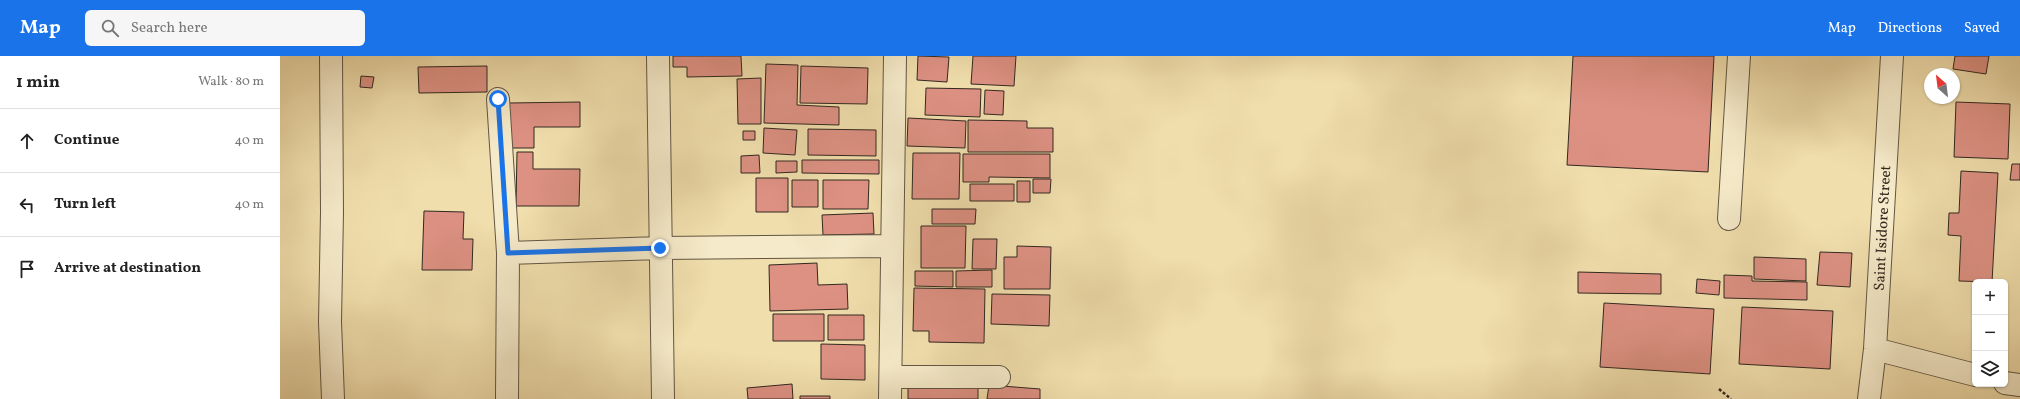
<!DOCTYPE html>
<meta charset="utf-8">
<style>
:root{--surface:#fff;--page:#f6f6f6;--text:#222;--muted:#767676;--line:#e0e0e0;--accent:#1a73e8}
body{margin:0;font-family:Vollkorn,serif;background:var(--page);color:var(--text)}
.controls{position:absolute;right:12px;bottom:12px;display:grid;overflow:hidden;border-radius:6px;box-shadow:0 1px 3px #0004}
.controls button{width:36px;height:36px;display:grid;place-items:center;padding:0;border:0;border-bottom:1px solid var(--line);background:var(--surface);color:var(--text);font:20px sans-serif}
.compass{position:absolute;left:1644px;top:12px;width:36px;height:36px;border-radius:50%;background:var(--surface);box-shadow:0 1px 3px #0004;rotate:332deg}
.stop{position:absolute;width:12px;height:12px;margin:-9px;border:3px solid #1a73e8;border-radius:50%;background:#fff}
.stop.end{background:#1a73e8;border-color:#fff;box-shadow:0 1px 4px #0008}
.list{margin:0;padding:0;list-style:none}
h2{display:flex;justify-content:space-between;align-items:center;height:52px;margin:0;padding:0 16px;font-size:17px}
h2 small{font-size:13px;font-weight:400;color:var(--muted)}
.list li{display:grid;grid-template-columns:26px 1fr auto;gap:12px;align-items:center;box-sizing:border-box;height:64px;padding:0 16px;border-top:1px solid var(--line)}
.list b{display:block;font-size:15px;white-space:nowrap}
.list em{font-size:13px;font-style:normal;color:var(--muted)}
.icon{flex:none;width:22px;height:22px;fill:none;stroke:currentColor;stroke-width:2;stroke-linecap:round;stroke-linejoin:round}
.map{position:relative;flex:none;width:1740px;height:343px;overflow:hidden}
header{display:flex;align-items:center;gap:24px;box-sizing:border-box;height:56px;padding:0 20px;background:var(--accent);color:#fff}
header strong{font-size:19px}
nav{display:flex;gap:22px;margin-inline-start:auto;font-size:14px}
.search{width:280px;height:36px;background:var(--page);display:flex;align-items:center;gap:10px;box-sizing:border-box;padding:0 14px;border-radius:6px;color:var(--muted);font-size:15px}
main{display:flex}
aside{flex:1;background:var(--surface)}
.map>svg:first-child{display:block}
.building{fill:#dd9183;stroke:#322820}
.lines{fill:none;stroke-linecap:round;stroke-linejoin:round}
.minor-casing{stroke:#625643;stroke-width:24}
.path{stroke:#322820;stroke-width:2.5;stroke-dasharray:3 2;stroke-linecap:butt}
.minor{stroke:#f5eac9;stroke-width:22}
.route{stroke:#1a73e8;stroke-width:5}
.labels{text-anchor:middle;stroke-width:3;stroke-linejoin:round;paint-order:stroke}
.street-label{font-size:15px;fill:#322820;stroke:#f5eac9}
</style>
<header>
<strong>Map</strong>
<div class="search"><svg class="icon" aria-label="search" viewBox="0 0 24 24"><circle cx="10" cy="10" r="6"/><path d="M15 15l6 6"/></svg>Search here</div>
<nav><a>Map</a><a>Directions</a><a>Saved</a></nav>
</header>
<main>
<aside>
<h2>1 min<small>Walk · 80 m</small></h2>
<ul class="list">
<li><svg class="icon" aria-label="ahead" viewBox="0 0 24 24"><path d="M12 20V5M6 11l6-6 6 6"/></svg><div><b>Continue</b></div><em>40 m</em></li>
<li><svg class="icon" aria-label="left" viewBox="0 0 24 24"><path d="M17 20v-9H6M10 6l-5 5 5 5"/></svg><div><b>Turn left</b></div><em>40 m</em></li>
<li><svg class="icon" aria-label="arrive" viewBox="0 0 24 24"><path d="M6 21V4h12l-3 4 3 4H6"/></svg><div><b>Arrive at destination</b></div></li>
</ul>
</aside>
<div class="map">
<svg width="1740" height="343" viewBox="0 0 1740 343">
<rect width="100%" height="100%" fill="#f0deac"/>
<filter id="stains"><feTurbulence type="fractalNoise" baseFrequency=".005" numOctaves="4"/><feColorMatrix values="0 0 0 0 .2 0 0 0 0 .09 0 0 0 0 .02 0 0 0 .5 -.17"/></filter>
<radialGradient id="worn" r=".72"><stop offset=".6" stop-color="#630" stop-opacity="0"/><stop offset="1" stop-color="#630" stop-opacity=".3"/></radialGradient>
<path class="building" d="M393,0H461L462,20L407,21V11H393Z
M638,0L669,1L667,26L637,24Z
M693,0H736L734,30L691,28Z
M1293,0H1434L1428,116L1287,109Z
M1675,0H1709L1706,18L1673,13Z
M486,8L518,9L517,49L559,51V69L484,67Z
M207,10V36L139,37L138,11Z
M521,10L588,12L587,48L520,47Z
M81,20L94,21L92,32L80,31Z
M481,22V68H458L457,23Z
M646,32L701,33L700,61L645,59Z
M705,34L724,35L723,59L704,58Z
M300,46V71H254V92H229V47Z
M1676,46L1730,48L1728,103L1674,101Z
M628,62L686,65L685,92L627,90Z
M688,64L747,65V72H773V96H688Z
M484,72L517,74L515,99L483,97Z
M528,73L596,74V100L528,99Z
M463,75H475V84H463Z
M237,96H253V113H300L299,150H236Z
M633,97H680L679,143H632Z
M683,98H770V122L709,121V126H683Z
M479,99L480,117H461V100Z
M522,104H599V118L522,117Z
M496,105H517V116L496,117Z
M1732,108H1740V124H1730Z
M1681,115L1718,117L1712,226L1679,225L1681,180L1668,179L1669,157H1679Z
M476,122H508V156H476Z
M753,123H771L770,137H753Z
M512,124H538V151H512Z
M543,124H589L588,153H543Z
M737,125H750V146H737Z
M690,128H734V145H690Z
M652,153H696L695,168H652Z
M144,155L184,156L183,183H193L192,214H142Z
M593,157L594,178L543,179L542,159Z
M641,170H686L685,212H641Z
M693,183H717L716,213H692Z
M737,190L771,191L770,233H724V201H737Z
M1540,196L1572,197L1570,231L1537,229Z
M1474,201L1526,203V225L1474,223Z
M537,207L538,229L567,228L568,253L490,255L489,209Z
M712,214V231H676V215Z
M635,215H673V231L635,230Z
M1298,216L1381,218V238L1298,237Z
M1444,219L1472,220V225L1527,226V244L1444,242Z
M1417,223L1440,225L1439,239L1416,237Z
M634,232L705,233L704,287L649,286V275H633Z
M712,238L770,239L769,270L711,268Z
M1324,247L1434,253L1430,318L1320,311Z
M1462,251L1553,255L1550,313L1459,308Z
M493,258H544V285H493Z
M548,259H584V284H548Z
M541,288L585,289V324L541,323Z
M512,328L513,343H468L467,332Z
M628,328H698V343H628Z
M709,329L760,333V343H707Z
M520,340H550V343H520Z"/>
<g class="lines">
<g class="minor-casing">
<path id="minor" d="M51,0L52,156L50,266L53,343
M378,0L383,343
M218,43L228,197L227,343
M1449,163L1459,0
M228,197L380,192L612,190
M1595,293L1695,319
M611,321H719
M1725,327L1740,329
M610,343L615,0
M1589,343L1595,293L1612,0"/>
</g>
<path class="path" d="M1439,333L1451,343"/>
<use href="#minor" class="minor"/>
</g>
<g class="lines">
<path class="route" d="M218,43L228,197L380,192"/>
</g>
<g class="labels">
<g class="street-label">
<text transform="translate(1602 172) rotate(-87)" y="5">Saint Isidore Street</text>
</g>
</g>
<rect width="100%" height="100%" filter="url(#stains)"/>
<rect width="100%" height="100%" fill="url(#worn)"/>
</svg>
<div class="controls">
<button>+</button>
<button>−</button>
<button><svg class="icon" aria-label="layers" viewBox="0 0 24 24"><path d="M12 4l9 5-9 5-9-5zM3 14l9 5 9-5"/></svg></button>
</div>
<svg class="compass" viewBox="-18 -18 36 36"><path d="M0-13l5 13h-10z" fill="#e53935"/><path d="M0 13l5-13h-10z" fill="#767676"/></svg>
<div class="stop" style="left:218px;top:43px"></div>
<div class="stop end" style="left:380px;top:192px"></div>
</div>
</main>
